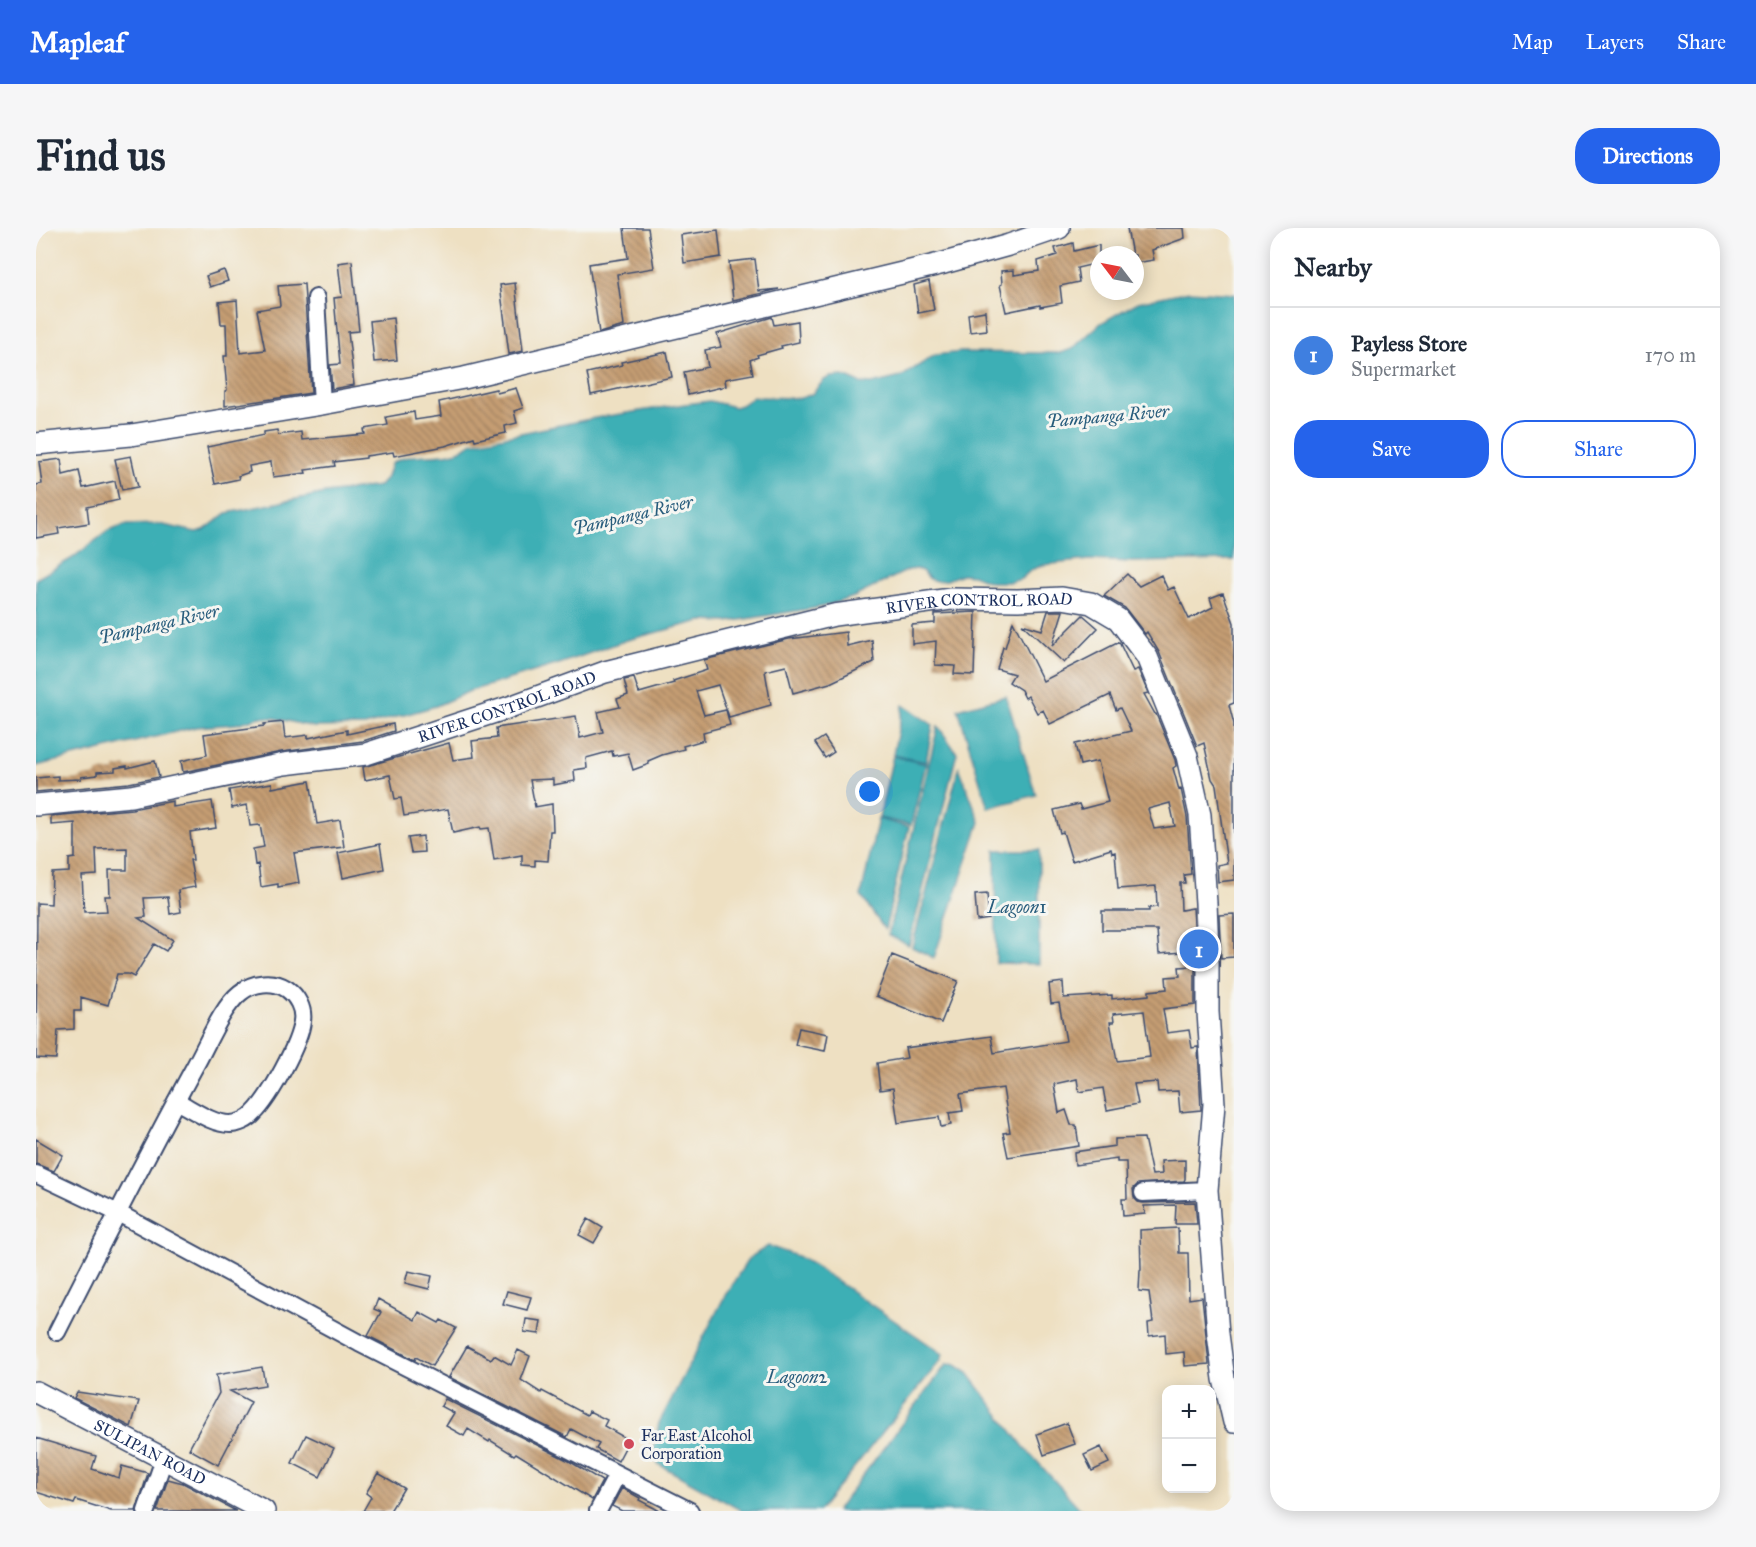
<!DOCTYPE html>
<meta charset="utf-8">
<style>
:root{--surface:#fff;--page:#f6f6f7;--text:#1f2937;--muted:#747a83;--line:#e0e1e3;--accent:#2563eb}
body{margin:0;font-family:"IM FELL Great Primer",serif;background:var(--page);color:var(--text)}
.controls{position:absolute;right:18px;bottom:18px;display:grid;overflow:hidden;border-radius:12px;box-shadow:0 3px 15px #0003}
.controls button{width:54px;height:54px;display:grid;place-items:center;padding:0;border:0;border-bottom:2px solid var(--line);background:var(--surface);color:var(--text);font:30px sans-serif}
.compass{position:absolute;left:1054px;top:18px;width:54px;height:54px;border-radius:50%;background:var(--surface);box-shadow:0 3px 15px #0003;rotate:302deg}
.you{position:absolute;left:834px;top:564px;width:21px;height:21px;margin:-15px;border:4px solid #fff;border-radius:50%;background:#1a73e8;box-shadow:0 0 0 9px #1a73e833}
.badge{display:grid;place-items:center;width:39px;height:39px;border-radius:50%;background:var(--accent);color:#fff;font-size:20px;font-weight:700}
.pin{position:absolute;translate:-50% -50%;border:3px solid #fff;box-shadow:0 2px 6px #0006}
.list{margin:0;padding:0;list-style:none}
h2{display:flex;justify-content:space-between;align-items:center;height:78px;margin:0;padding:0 24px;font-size:26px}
h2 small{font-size:20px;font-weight:400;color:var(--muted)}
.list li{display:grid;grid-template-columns:39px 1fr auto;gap:18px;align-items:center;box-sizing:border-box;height:96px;padding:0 24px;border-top:2px solid var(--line)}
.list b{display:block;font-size:22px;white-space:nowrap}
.list p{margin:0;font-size:20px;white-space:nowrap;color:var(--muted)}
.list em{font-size:20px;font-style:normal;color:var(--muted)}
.actions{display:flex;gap:12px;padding:18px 24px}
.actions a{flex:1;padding:14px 0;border:2px solid var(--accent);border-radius:24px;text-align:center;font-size:21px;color:var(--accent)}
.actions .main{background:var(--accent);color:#fff}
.map{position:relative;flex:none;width:1198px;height:1283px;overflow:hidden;border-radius:24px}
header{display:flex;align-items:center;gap:36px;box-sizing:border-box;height:84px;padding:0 30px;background:var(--accent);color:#fff}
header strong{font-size:28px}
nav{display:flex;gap:33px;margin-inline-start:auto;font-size:21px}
.intro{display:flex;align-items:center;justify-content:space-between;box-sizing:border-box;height:144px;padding:0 36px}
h1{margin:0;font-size:42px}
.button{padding:15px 27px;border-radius:24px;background:var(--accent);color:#fff;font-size:21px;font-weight:700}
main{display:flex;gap:36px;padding:0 36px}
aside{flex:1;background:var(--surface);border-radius:24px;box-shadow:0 3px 15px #0003}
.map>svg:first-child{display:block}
.water{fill:#3eafb5;stroke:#2c6f8a;stroke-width:1.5}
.building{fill:url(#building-back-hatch);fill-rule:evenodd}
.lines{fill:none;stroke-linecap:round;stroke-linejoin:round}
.minor-casing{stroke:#3b4a6d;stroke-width:20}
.tertiary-casing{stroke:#3b4a6d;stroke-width:24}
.minor{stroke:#fff;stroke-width:16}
.tertiary{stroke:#fff;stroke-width:21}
.poi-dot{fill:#d1495b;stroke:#f6f6f2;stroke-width:2}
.labels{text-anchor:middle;stroke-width:6;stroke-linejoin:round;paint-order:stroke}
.street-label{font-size:16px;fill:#1b2f5e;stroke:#f6f6f2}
.poi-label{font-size:16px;fill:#1b2f5e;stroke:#f6f6f2;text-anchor:start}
.water-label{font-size:18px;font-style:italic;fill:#275c7c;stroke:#f6f6f2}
</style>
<header>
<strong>Mapleaf</strong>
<nav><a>Map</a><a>Layers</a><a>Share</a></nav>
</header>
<div class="intro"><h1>Find us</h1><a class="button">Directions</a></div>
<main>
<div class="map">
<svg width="1198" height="1283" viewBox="0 0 1198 1283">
<defs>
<pattern id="building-back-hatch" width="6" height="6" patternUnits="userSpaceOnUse" patternTransform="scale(1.5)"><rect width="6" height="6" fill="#c59d72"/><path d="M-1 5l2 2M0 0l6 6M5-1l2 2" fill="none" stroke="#9f8061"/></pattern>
</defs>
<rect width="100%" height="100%" fill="#f6f6f2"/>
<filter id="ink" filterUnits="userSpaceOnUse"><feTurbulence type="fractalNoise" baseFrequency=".0167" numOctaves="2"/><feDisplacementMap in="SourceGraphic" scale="12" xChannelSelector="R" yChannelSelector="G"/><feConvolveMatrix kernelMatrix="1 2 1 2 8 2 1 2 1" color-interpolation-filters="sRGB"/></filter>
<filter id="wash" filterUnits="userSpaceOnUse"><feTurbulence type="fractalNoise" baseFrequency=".008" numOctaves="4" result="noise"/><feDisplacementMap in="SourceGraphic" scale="24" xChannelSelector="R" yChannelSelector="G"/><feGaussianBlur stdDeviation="1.35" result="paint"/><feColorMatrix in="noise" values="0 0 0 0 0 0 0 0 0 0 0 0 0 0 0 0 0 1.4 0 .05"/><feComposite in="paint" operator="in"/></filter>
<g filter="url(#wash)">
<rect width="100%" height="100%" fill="#eee0c2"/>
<path class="water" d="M1153,63L1198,66V332L1096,334L1053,332L1007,337L995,342L985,351L974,354H954L937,347L926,346L911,352L900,353L894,351L886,343L881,341L872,342L818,369L785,379L691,394L665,393L591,412L523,436L434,463L400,478L329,498L278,499L238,490L224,489L200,496L160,499L0,538V351L35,331L72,303L90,297L123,296L160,304L168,302L191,285L290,265L343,258L351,249L355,236C374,222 402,231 422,223C427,221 430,218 435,215L559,190L649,176L674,173L699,179L705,177L717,169L765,170L776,166L788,152L794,149L808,148L824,155L836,156L865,149L899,127L925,124L1025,125L1036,121L1065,95L1102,74Z
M970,468L1000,567L952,580L922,481Z
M867,477L897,497L890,534L857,527Z
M902,498L921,525L873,717L852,707Z
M857,528L890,536L875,597L843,590Z
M923,539L944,594L898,730L876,719Z
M842,591L873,599L849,702L825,668Z
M959,622H1003V736L960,735Z
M732,1018L761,1028L777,1037L907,1126L905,1132L783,1283H706L622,1236L617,1225L623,1195L690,1066L713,1030Z
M918,1136L932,1145L988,1219L1046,1283H800L910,1137Z"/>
<g id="blocks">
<path class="building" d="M588,0H612L618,40L581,46L588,98L563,105L553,36L592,30Z
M1091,0H1148L1149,10L1116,22L1118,32L1099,35V27H1096Z
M682,2L685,29L648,35L645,7Z
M1037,15L1038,23L1063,17V35L1041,40L1043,54L1024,58L1026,75L1004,79V77L970,84L964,57L966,56L965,43L978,42V47L1003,43L1002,33L1021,27L1019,20Z
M719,31L723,63L743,61L697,72L693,34Z
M316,33L323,103L312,104L318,157L296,161L294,137L304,136L298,70L306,69L302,35Z
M188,42L192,53L174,59L170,48Z
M893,53L898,82L882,85L878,57Z
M479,55L487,123L473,126L464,57Z
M268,56L275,165L189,178V163L191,162L188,128H191L190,96H185L183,74L201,72L204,125L229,122L221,82L244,78L242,58Z
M949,83L951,102L934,104L932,86Z
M736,89L738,97L762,93L763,114L745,118L746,120L721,127L722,129L714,132L717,146L689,151L690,158L652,167L648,144L672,139L669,122L685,119L681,106Z
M357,90L361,132L338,134L334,93Z
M631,124L636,149L555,167L551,145L586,137L585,134Z
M480,160L487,180L478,183L481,195L469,198L470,205L439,212L438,209L409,218L358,228L357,224L330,228V230L298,234L299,238L269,242L270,245L237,249L235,234L213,238L214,244L202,248L203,251L179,256L171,219L228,207V204L241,202L242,207L265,204L266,212L329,206L328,201L352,197L350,189L378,184L379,192L405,188L403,174L460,161L461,165Z
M95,228L102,259L86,262L79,231Z
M25,231L27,247L43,243L47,260L79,253L83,272L51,279L53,295L22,300L23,306L0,310V257L6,256L3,234Z
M1091,346L1103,358L1125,347L1132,362L1138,359L1153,391L1177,379L1174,370L1187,365L1198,395V475L1193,477L1198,496V652L1182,654L1181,637L1191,635L1180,557L1176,551L1168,515L1161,518L1123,424L1111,404L1109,406L1089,380L1068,368Z
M1012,383H1027L1016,418L1047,387L1062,400L1028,435L986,396L1006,402Z
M940,384L938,447L918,446L919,438L899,437L900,413L876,416V397L899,395V386Z
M977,393L1007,453L1083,414L1097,443L1102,441L1112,465L1108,466L1119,486H1120L1139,532L1140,538L1137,540L1143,562L1145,561L1151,589L1155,646L1148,647L1149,655H1144L1145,682L1157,680L1159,712L1144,713L1146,724L1123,726L1121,702H1066V683H1113V680L1121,679L1120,658L1082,661L1079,624L1076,625L1075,621L1036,633L1027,604L1024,605L1018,582L1043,576L1045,581L1072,574L1062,533L1044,537L1039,516L1095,503L1084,480L1080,482L1074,467L1014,496L1007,482L1001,485L992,468L989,470L985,462L973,454L978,446L961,441L967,419L969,420ZM1134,575L1139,598L1118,601L1112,581Z
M810,404L811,418L836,412L838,434L794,455L757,465L750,438L729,443L735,477L693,489L682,457L660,463L668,487L690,482L694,497L667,504L668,512L647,518L648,521L626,527L612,533L613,536L597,542L592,525L577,528L576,523L550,530L551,540L538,542L539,553L517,557V551L494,552L499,579L516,576L517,603H514L512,633L499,632V638L486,637V627L458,632L453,600L445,601L444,599L417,605L412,581L368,588L365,570L359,571L354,547L329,552L327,539L413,515L417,532L438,529L436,513L461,510L460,500L540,488L544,510L567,504L562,484L584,479L581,471L592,467L588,452L598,450L603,465L638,455L637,453L671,442L668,432L753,411Z
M247,494L249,510L272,507V510L311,502V506L357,496L358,503L327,513L245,524L147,544L145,533L171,527L168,506L228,498V496Z
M788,509L798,524L789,530L779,515Z
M119,533L123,549L93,555L0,564V550L22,548V552L45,551V549L61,547V544L79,543V540L91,538V540Z
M274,553L281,596L304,592L308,619L258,625L263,655L242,659V656L225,659L222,636L219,637L217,621L228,619L224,597L214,598L211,577L196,580L193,562L236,555V560Z
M137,573V579L176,573L180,600L154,604L157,632H154L159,659L142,662L145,684L134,686L132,669L108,670L110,689L102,690L137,712L130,723L118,716L98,749L92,746H81L72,777L45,769V783H38V801L22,802L20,831L0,830L1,675L15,676L16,645L33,644V631L39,630V595L15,597V588L96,581ZM91,620V642H73L74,668H69L71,683L48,684L46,648L61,647L60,621Z
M387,608L388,624L375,625L372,610Z
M344,616L348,641L307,650L302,625Z
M951,666L953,691L941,693L939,667Z
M1198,686V729L1185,730L1183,687Z
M856,727L922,753L905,795L840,768Z
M1159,738V777L1127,781L1131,805L1153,802L1156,820L1162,819L1165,882L1144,884L1142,863L1122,864L1121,854L1098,856L1102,876L1071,882L1067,860L1043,864L1041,851L1018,856L1023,885L1030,882L1035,897H1040L1043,918L972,929L967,905L974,904L967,860L924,866L927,883L913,885L915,897L905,899L903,889L862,895L857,860L844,862L841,835L871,830L869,820L955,808L958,825L1030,813L1023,775L1015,776L1013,756L1027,754L1028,770L1076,767V771L1113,767V763L1131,761L1130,749L1144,748L1143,739ZM1108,783L1114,829L1081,833L1074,794H1078L1077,786Z
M763,800L792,806L789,823L759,817Z
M1108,910L1116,947L1126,946L1125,933L1149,932V951L1148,953L1102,956L1097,961L1098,970L1102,974L1107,975L1159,974L1161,996H1139L1140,977L1108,978L1109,986L1087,988L1086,971H1091L1090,934H1081V931L1039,937L1038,924L1079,918V911Z
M0,911L27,927L18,943L0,936Z
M552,991L567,1000L558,1015L543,1007Z
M1142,1000L1143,1025H1152L1153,1071L1166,1069L1173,1136L1149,1138L1148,1124L1130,1126L1129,1106L1113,1108L1112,1095L1117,1094L1113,1064L1103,1063L1104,1042H1105L1104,1002Z
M372,1043L396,1048L393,1061L369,1055Z
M471,1063L495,1069L491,1082L467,1076Z
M342,1071L379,1092L383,1084L403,1095L405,1092L420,1100L396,1138L380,1129L379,1132L332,1108L345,1084L338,1081Z
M490,1091L505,1093L503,1106L488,1104Z
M431,1118L455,1131L458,1127L475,1137L482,1122L494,1128L485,1152L505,1165L506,1163L551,1187L553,1183L571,1192L568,1198L593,1212L582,1233L560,1221L563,1216L535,1201L531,1209L413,1149Z
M226,1139L229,1157L194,1163L215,1174L182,1237L153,1221L183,1165L180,1147Z
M41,1164L103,1173L95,1199L38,1170Z
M409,1171L533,1233L566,1253L556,1272L480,1225L478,1227L454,1212L453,1214L432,1201L428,1208L410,1198L418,1185L405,1178Z
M1031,1195L1039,1216L1008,1227L1001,1206Z
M270,1207L298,1220L284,1249L256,1235Z
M0,1210L60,1228L56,1241L83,1250L86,1238L112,1245L100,1283H75L40,1272L38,1276L0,1264Z
M1065,1219L1073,1235L1056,1243L1048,1227Z
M342,1245L368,1260L354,1283H327L335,1269L330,1265Z
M132,1251L147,1255L200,1283H121Z
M586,1260L604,1270L603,1272L624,1283H586L576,1278Z"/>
</g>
</g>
<g filter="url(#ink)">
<use href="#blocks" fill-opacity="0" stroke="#3b4a6d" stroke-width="1.5"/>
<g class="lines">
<g class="minor-casing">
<path id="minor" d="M280,70L286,176
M0,946L82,985L323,1115L654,1283
M1107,965L1171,962
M21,1104C66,1015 111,926 159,838C171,817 186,779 204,765C217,754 237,752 251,761C261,768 268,781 266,793C264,815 234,869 218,885C213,891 203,896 194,896C176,896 156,881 140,873
M110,1283L128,1231
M562,1283L581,1247"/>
</g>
<g class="tertiary-casing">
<g id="tertiary">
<path d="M0,216L95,207L286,176L428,150L908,35L973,17L1023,0"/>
<path id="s1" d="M0,577L95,568L248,536L330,526L471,480L569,444L798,387L915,371L982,372L1026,370L1055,375L1082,391L1111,429L1151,528L1164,587L1170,675L1172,724V784L1178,876L1171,962L1182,1106L1188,1151L1198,1194"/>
<path id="s2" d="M0,1164L228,1283"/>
</g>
</g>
<use href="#minor" class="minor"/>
<use href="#tertiary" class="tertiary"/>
</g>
</g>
<circle class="poi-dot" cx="593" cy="1216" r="6"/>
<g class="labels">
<g class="street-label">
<text dy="6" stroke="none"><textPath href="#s1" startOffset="969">RIVER CONTROL ROAD</textPath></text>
<text dy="6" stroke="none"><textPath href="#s1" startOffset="483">RIVER CONTROL ROAD</textPath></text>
<text dy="6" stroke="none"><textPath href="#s2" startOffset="129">SULIPAN ROAD</textPath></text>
</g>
<g class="poi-label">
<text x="605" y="1213">Far East Alcohol<tspan x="605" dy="18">Corporation</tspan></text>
</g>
<g class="water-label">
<text transform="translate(1072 188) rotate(-5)" y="6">Pampanga River</text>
<text transform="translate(597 287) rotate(-13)" y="6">Pampanga River</text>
<text transform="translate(123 396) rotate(-13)" y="6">Pampanga River</text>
<text x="981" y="685">Lagoon1</text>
<text x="761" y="1155">Lagoon2</text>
</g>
</g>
</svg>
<div class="controls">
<button>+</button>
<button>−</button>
</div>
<svg class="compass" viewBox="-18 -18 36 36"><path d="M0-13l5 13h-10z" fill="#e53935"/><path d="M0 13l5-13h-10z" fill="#747a83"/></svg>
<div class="you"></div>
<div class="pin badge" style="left:1163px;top:721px;background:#3f7fe0">1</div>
</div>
<aside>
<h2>Nearby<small></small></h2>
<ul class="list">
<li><span class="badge" style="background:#3f7fe0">1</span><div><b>Payless Store</b><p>Supermarket</p></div><em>170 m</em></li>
</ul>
<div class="actions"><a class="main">Save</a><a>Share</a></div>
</aside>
</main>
